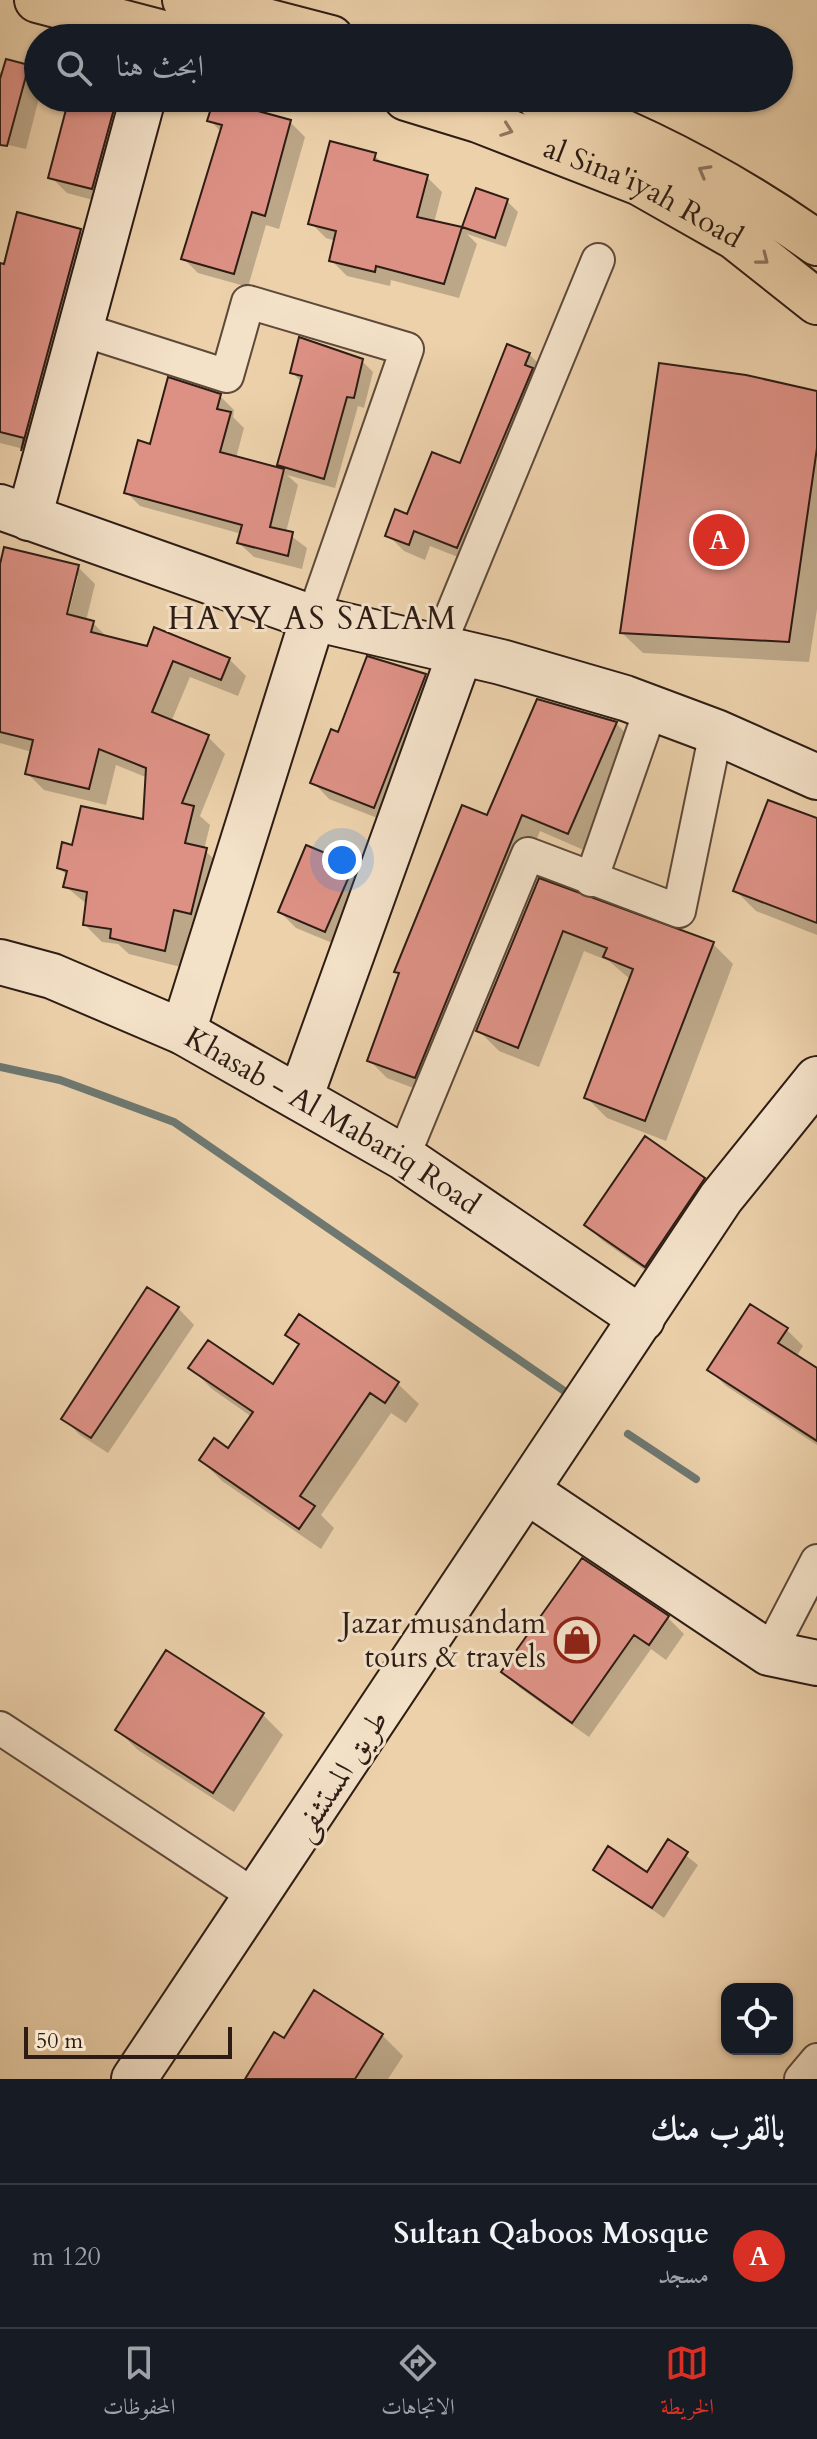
<!DOCTYPE html>
<html lang="ar">
<meta charset="utf-8">
<style>
:root{--surface:#171b24;--page:#20242c;--text:#f1f3f6;--muted:#9ea1a6;--line:#363941;--accent:#d93025}
body{margin:0;font-family:Cardo,Amiri,serif;background:var(--page);color:var(--text);direction:rtl}
.controls{position:absolute;right:24px;bottom:24px;display:grid;overflow:hidden;border-radius:16px;box-shadow:0 2px 6px #0004}
.controls button{width:72px;height:72px;display:grid;place-items:center;padding:0;border:0;border-bottom:2px solid var(--line);background:var(--surface);color:var(--text);font:40px sans-serif}
.scale{position:absolute;left:24px;bottom:20px;width:208px;box-sizing:border-box;padding-left:8px;border:4px solid #2e1c14;border-top:0;font-size:22px;line-height:28px;white-space:nowrap;color:#2e1c14;-webkit-text-stroke:6px #f3e1c8;paint-order:stroke}
.you{position:absolute;left:342px;top:860px;width:28px;height:28px;margin:-20px;border:6px solid #fff;border-radius:50%;background:#1a73e8;box-shadow:0 0 0 12px #1a73e833}
.badge{display:grid;place-items:center;width:52px;height:52px;border-radius:50%;background:var(--accent);color:#fff;font-size:26px;font-weight:700}
.pin{position:absolute;translate:-50% -50%;border:4px solid #fff;box-shadow:0 2px 8px #0006}
.list{margin:0;padding:0;list-style:none}
h2{display:flex;justify-content:space-between;align-items:center;height:104px;margin:0;padding:0 32px;font-size:34px}
h2 small{font-size:26px;font-weight:400;color:var(--muted)}
.list li{display:grid;grid-template-columns:52px 1fr auto;gap:24px;align-items:center;box-sizing:border-box;height:144px;padding:0 32px;border-top:2px solid var(--line)}
.list b{display:block;font-size:30px;white-space:nowrap}
.list p{margin:0;font-size:26px;white-space:nowrap;color:var(--muted)}
.list em{font-size:26px;font-style:normal;color:var(--muted)}
.icon{flex:none;width:44px;height:44px;fill:none;stroke:currentColor;stroke-width:2;stroke-linecap:round;stroke-linejoin:round}
.map{position:relative;flex:none;width:817px;height:2079px;overflow:hidden;direction:ltr}
.search{position:absolute;background:var(--surface);box-shadow:0 2px 6px #0004;left:24px;right:24px;top:24px;height:88px;display:flex;align-items:center;gap:20px;box-sizing:border-box;padding:0 28px;border-radius:44px;color:var(--muted);font-size:30px}
.sheet{height:248px;background:var(--surface)}
nav{display:flex;justify-content:space-around;align-items:center;box-sizing:border-box;height:112px;border-top:2px solid var(--line);background:var(--surface);font-size:22px;color:var(--muted)}
nav a{display:grid;justify-items:center;gap:4px}
nav .on{color:var(--accent)}
.map>svg:first-child{display:block}
.shadow{fill:#0003;fill-rule:evenodd}
.lines{fill:none;stroke-linecap:round;stroke-linejoin:round}
.stream{stroke:#6e7871;stroke-width:8}
.building{fill:#dd9185;stroke:#2e1c14;stroke-width:2}
.street-casing{stroke:#5e493a;stroke-width:36}
.secondary-casing{stroke:#2e1c14;stroke-width:48}
.highway-casing{stroke:#2e1c14;stroke-width:48}
.street{stroke:#f3e1c8;stroke-width:32}
.secondary{stroke:#f3e1c8;stroke-width:44}
.highway{stroke:#ecd1ab;stroke-width:44}
.oneway{stroke:#8d7660}
.labels{text-anchor:middle;stroke-width:6;stroke-linejoin:round;paint-order:stroke}
.street-label{font-size:30px;fill:#2e1c14;stroke:#f3e1c8}
.poi-label{font-size:30px;fill:#2e1c14;stroke:#f3e1c8;text-anchor:end}
.neighbourhood-label{font-size:32px;letter-spacing:2px;fill:#2e1c14;stroke:#f3e1c8}
</style>
<div class="map">
<svg width="817" height="2079" viewBox="0 0 817 2079">
<rect width="100%" height="100%" fill="#ecd1ab"/>
<filter id="stains"><feTurbulence type="fractalNoise" baseFrequency=".0025" numOctaves="4"/><feColorMatrix values="0 0 0 0 .2 0 0 0 0 .09 0 0 0 0 .02 0 0 0 .5 -.17"/></filter>
<radialGradient id="worn" r=".72"><stop offset=".6" stop-color="#630" stop-opacity="0"/><stop offset="1" stop-color="#630" stop-opacity=".3"/></radialGradient>
<path class="shadow" d="M28,67L38,77L39,98L26,149L0,143V72Z
M71,98H131L108,204L67,193L51,177Z
M210,120L290,122L305,137L279,229L266,225L248,287L198,273L183,258L221,132Z
M374,155L385,166L427,177L442,192L434,223L464,229L477,190L507,201L518,212L506,247L467,234L477,244L459,298L391,280L390,286L347,276L332,261L336,241L326,238L311,223Z
M80,231L97,248L39,465L24,449L0,443V265L5,266Z
M529,354L545,370L473,563L430,546L425,560L404,551L388,535L461,466Z
M362,361L373,372L364,408L358,406L335,488L287,475L298,485L286,532L307,548L302,569L254,557L239,543L242,534L140,506L126,492L151,446L220,396L234,410L233,417L244,428L236,458L286,471L279,465L302,383L292,372Z
M817,393V609L809,662L643,653L622,633Z
M78,567L95,584L86,621L93,623L108,638L229,659L246,676L238,696L190,677L171,722L208,737L225,754L200,816L210,825L204,850L223,867L208,930L191,925L181,967L129,954L118,944L102,942L85,925L88,905L65,886L68,876L59,868L145,822L148,778L116,765L106,805L44,790L27,773L32,752L0,743V573ZM74,576H78L66,624L62,623Z
M425,676L441,692L390,823L329,799L313,782Z
M616,723L633,741L586,851L540,831L432,1095L387,1078L369,1060L401,975L397,971L489,818Z
M817,821V935L756,911L736,891Z
M353,866L369,882L342,947L296,928L280,912Z
M540,881L713,944L733,964L666,1141L607,1118L586,1097L631,980L609,961L584,951L539,1067L499,1051L478,1030Z
M704,1180L720,1196L662,1282L603,1241L586,1225Z
M178,1308L194,1325L108,1453L80,1435L64,1419Z
M299,1316L398,1384L419,1404L406,1423L391,1413L321,1515L334,1528L321,1549L222,1481L201,1460L229,1450L252,1417L212,1389L191,1368L273,1386L300,1347L287,1335Z
M787,1330L803,1346L796,1357L817,1370V1445L726,1386L710,1370Z
M582,1560L668,1618L684,1634L666,1660L651,1649L589,1737L520,1688L504,1672Z
M262,1714L283,1735L234,1812L138,1750L117,1730Z
M669,1842L698,1865L664,1918L595,1869L648,1874Z
M382,2035L403,2056L388,2079H247L285,2041Z"/>
<g class="lines">
<path class="stream" d="M0,1067L60,1080L174,1122L573,1397
M628,1434L696,1479"/>
</g>
<path class="building" d="M6,59L29,65L7,146L0,145V79Z
M69,98H117L92,189L48,178Z
M214,99L291,120L265,216L252,212L234,274L181,259L222,125L207,121Z
M330,141L376,153L374,160L428,175L417,217L462,227L444,284L376,266L375,272L329,261L336,231L308,224Z
M476,188L508,199L495,238L462,227Z
M17,212L81,229L21,451L24,438L0,432V263L4,264Z
M299,337L363,359L354,398L347,397L324,479L277,465L302,376L290,373Z
M507,344L530,353L525,365L533,368L457,548L414,531L409,545L385,536L395,509L407,514L432,452L460,463Z
M659,363L746,375L817,391V448L789,642L620,633Z
M168,377L221,394L217,409L231,412L220,452L284,469L270,527L293,532L288,556L237,543L242,525L124,493L138,440L150,444Z
M4,547L79,565L67,614L94,621L91,632L147,646L154,627L230,658L221,680L173,661L152,712L209,735L182,803L194,806L185,843L207,848L191,914L174,910L165,951L110,938L111,929L83,925L87,892L63,887L67,871L57,868L62,842L72,845L81,806L143,819L146,768L99,749L89,789L25,774L33,740L0,732V564Z
M367,656L426,674L374,808L310,783L331,729L338,732Z
M537,699L617,722L568,834L522,815L415,1078L367,1061L399,973L394,972L462,805L487,815Z
M768,800L817,818V923L733,891Z
M306,845L354,865L325,932L278,912Z
M539,878L714,942L645,1121L584,1098L633,969L603,957L607,948L563,931L518,1048L476,1031Z
M645,1136L705,1178L645,1267L584,1225Z
M147,1287L179,1307L91,1438L61,1419Z
M750,1304L788,1328L778,1343L817,1368V1441L707,1370Z
M299,1314L399,1382L385,1403L370,1393L300,1496L315,1506L299,1529L199,1460L214,1438L228,1448L253,1412L188,1368L208,1340L273,1384L299,1344L285,1335Z
M582,1558L669,1616L649,1645L634,1635L572,1723L501,1672Z
M166,1650L264,1713L213,1793L115,1730Z
M668,1839L688,1852L652,1908L593,1870L608,1846L647,1872Z
M314,1990L383,2034L355,2079H245L274,2032L284,2038Z"/>
<g class="lines">
<g class="street-casing">
<path id="street" d="M80,329L227,376L248,302L407,349L313,618
M438,648L598,260
M591,880L651,708
M403,1157L528,854L679,911L716,732
M769,1653L817,1561
M0,1728L258,1898
M801,2079L817,2060"/>
</g>
<g class="secondary-casing">
<g id="secondary">
<path d="M0,507L313,618L501,662L625,698L716,732L817,777"/>
<path d="M29,518L143,98"/>
<path id="s1" d="M0,962L52,976L183,1032L403,1157L642,1319"/>
<path d="M183,1032L313,618"/>
<path d="M300,1098L460,654"/>
<path d="M527,1491L769,1653L817,1663"/>
<path d="M134,2079L721,1198L817,1079"/>
</g>
</g>
<g class="highway-casing">
<g id="highway">
<path d="M37,0L182,38"/>
<path d="M185,0L331,38"/>
<path id="s2" d="M406,98L478,120L640,183L735,237L817,302"/>
<path d="M539,98C639,134 731,182 817,243"/>
</g>
</g>
<use href="#street" class="street"/>
<use href="#secondary" class="secondary"/>
<use href="#highway" class="highway"/>
</g>
<defs><path id="oneway-chevron" d="M-2-3.5L2.5 0L-2 3.5" fill="none" stroke-width="1.6" stroke-linecap="round" stroke-linejoin="round" transform="scale(2)"/></defs>
<g class="oneway">
<use href="#oneway-chevron" transform="translate(507 130) rotate(20)"/>
<use href="#oneway-chevron" transform="translate(704 171) rotate(-151)"/>
<use href="#oneway-chevron" transform="translate(763 259) rotate(38)"/>
</g>
<defs>
<g id="shop-ring" transform="scale(2.3)"><circle r="9.5" fill="#f3e1c8" stroke="#8f2418" stroke-width="1.5"/><path d="M-5-2.5h2.3a2.7 3.5 0 0 1 5.4 0H5L5.5 6h-11ZM-1.5-2.5h3a1.5 2.3 0 0 0-3 0Z" fill="#8f2418"/></g>
</defs>
<g fill-rule="evenodd">
<use href="#shop-ring" x="577" y="1640"/>
</g>
<g class="labels">
<g class="street-label">
<text dy="10" stroke="none"><textPath href="#s2" startOffset="256">al Sina'iyah Road</textPath></text>
<text dy="10" stroke="none"><textPath href="#s1" startOffset="370">Khasab - Al Mabariq Road</textPath></text>
<text transform="translate(340 1775) rotate(-57)" y="10">طريق المستشفى</text>
</g>
<g class="poi-label">
<text x="546" y="1633">Jazar musandam<tspan x="546" dy="34">tours &amp; travels</tspan></text>
</g>
<g class="neighbourhood-label">
<text x="313" y="629">HAYY AS SALAM</text>
</g>
</g>
<rect width="100%" height="100%" filter="url(#stains)"/>
<rect width="100%" height="100%" fill="url(#worn)"/>
</svg>
<div class="controls">
<button><svg class="icon" aria-label="locate" viewBox="0 0 24 24"><circle cx="12" cy="12" r="6"/><path d="M12 2v4M12 18v4M2 12h4M18 12h4"/></svg></button>
</div>
<div class="scale">50 m</div>
<div class="you"></div>
<div class="pin badge" style="left:719px;top:540px">A</div>
<div class="search"><svg class="icon" aria-label="search" viewBox="0 0 24 24"><circle cx="10" cy="10" r="6"/><path d="M15 15l6 6"/></svg>ابحث هنا</div>
</div>
<section class="sheet">
<h2>بالقرب منك<small></small></h2>
<ul class="list">
<li><span class="badge">A</span><div><b>Sultan Qaboos Mosque</b><p>مسجد</p></div><em>120 m</em></li>
</ul>
</section>
<nav>
<a class="on"><svg class="icon" aria-label="map" viewBox="0 0 24 24"><path d="M3 6l6-2 6 2 6-2v14l-6 2-6-2-6 2zM9 4v14M15 6v14"/></svg>الخريطة</a>
<a><svg class="icon" aria-label="directions" viewBox="0 0 24 24"><path d="M12 3l9 9-9 9-9-9zM9 14v-3h6M13 9l2 2-2 2"/></svg>الاتجاهات</a>
<a><svg class="icon" aria-label="saved" viewBox="0 0 24 24"><path d="M7 4h10v16l-5-4-5 4z"/></svg>المحفوظات</a>
</nav>
